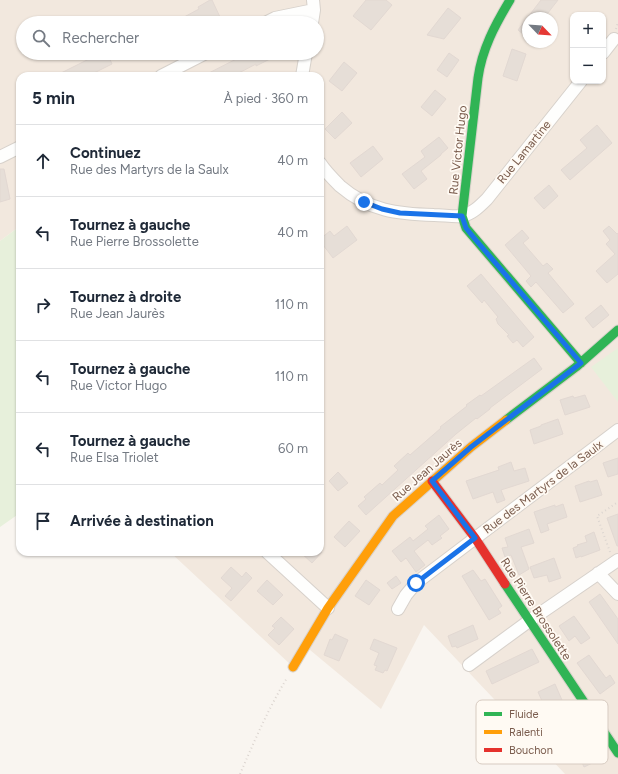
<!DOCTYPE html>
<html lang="fr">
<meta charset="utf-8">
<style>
:root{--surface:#fff;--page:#f2f2f3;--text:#1f2937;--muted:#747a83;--line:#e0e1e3}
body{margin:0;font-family:Figtree,sans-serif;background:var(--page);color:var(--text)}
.controls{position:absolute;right:12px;top:12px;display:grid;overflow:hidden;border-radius:8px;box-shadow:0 1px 3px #0004}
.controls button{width:36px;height:36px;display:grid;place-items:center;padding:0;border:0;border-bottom:1px solid var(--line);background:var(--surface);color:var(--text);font:20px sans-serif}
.compass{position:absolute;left:522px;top:12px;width:36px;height:36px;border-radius:50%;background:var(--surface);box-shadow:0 1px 3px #0004;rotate:115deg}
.stop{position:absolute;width:12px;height:12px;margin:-9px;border:3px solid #1a73e8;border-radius:50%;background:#fff}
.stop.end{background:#1a73e8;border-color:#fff;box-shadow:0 1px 4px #0008}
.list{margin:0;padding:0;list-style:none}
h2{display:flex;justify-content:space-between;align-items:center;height:52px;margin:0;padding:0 16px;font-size:17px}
h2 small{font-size:13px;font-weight:400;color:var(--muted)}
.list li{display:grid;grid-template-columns:26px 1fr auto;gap:12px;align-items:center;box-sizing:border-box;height:72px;padding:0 16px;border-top:1px solid var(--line)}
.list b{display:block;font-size:15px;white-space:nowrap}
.list p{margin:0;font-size:13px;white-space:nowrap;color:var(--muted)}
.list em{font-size:13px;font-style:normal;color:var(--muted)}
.icon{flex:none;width:22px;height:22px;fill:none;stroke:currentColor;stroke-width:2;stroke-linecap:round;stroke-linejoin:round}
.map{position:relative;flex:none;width:618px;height:774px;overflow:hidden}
.search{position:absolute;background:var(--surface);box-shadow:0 1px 3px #0004;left:16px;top:16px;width:308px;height:44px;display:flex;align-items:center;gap:10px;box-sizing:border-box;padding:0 14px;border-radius:22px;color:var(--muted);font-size:15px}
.panel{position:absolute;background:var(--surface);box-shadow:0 1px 3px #0004;left:16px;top:72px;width:308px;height:484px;border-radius:12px}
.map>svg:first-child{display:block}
.residential{fill:#f2e8de;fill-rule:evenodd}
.green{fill:#e7f0db}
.building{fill:#e6ded7;stroke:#e2d8d2}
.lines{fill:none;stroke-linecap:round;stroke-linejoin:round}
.street-casing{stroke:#d7d1cb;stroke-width:14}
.fast-casing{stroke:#d9d2cb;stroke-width:11}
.slow-casing{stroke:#d9d2cb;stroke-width:11}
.jam-casing{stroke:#d9d2cb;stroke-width:11}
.path{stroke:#dcd5d0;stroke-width:2;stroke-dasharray:1 3;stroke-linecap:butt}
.street{stroke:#fefefd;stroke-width:12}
.fast{stroke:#30b455;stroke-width:9}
.slow{stroke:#ff9f0a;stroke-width:9}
.jam{stroke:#e5322d;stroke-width:9}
.route{stroke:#1a73e8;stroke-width:5}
.labels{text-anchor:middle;stroke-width:3.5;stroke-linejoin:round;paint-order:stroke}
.street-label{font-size:12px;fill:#7a5c4d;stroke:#fffaf3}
.key{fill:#fffaf3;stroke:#d7cbc1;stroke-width:1}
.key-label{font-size:11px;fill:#7a5c4d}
</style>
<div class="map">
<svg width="618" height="774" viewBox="0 0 618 774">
<rect width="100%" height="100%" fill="#f9f5f0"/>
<path class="residential" d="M0,0H618V774H565L424,625L381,709L304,645L291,665L170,552H320V76H20V226L0,241ZM573,15H603V81H573ZM528,18H552V42H528ZM23,23H317V53H23Z"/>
<path class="green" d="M20,226V513L0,527V241Z
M618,348V402L591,367Z"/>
<path class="building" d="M210,0H212L220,17L208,23H173L199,9L198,7Z
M366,0H386L392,5L371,30L353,16Z
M541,0H558L544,18H528V38L518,30Z
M448,8L461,18L444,39L427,35Z
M512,49L526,54L517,81L503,76Z
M101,53H107L112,64L88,76H55Z
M248,53H282L256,66V64L233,76H203Z
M449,53L459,60L447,77L437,70Z
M344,62L357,73L342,91L329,81Z
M435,90L446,99L432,116L421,107Z
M342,112L352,123L335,139L325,129Z
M597,125L612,143L570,180L561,170L587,148L580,140Z
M439,137L448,148L441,154V155L421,171L427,179L414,189L402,174L425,157L421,151Z
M373,146L383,159L361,177L350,163Z
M0,169H4L10,199L0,202Z
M549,185L558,196L544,209L534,198Z
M347,226L357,240L333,258L320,241V239L330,231L334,236Z
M609,226L617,234L618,233V274L607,283L596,271L615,254L606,244L610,240L603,231Z
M522,230L529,238L523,243L543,266L547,263L553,269L548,273L574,304L563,313L536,282L531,287L526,281L531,276L505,245Z
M481,274L534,337L523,347L517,340L513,343L507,336L509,335L498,324L496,319L498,317L484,300L482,303L467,286Z
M601,305L609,315L593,328L585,318Z
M534,358L542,369L490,408V409L477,419L476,418L456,434L366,515L358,506L366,499L364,497L380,483L382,485L398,470L394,466L408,453L410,455L441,428L440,427L467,406L466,405L480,395L481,396Z
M585,395L590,407L565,415L560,400L573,396L574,398Z
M558,419L563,434L560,435L534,444L530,430L541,426V425Z
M618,458V474L608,477L603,463Z
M511,462L514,471L525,468L529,481L501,490L505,500L497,503L493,492L473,499L466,481L499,470L498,467Z
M338,472L348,483L338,491L329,481Z
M597,480L602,495L580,502L575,486L589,481L590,482Z
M563,504L567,517L547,524L549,530L541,533L534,512L555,505V507Z
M618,514V546H617L607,518Z
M439,515L449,529L440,536L442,538L432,545L428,540L414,551L425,565L416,572L406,558L401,562L392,551L410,537L413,541L428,529L425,526Z
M349,521L360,531L345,547L334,537Z
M529,529L534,543L521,547L529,569L519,575L511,555L505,557L502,548L508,547L505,538Z
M594,532L600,550L581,557V556L576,558L573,548L578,546L577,545L587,542L585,536Z
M300,552H322L312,563Z
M554,558L561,578L549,582L547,575L534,578L530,567Z
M231,567L242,577L246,572L252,578L231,601L225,596L232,588L221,578Z
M473,570L481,581L485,579L502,606L498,609L501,613L489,620L462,576Z
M396,576L401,583L392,589L387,583Z
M267,580L283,595L273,605L257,591Z
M366,580L380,590L369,605L355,596Z
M600,594L618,619V644L589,602Z
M574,616L590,638L581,644L575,636L569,641L559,626Z
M281,617L294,629L279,645L268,635L275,628L272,626Z
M473,625L478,639L457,648L456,646L452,647L448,636Z
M335,634L348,640L339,661L324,655L330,639L332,640Z
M374,639L397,648L387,671L385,670L383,673L375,670L377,666L374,665L379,653L370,649Z
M532,649L539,662L492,684L486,671Z
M589,655L606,678L610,675L615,683L600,694L577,663Z
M555,684L565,707H566L576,731L555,740L553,735L544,739L541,737L539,729L552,723L538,692Z
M591,742L599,760L584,767L576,749Z"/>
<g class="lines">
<g class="street-casing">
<path id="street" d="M265,23L275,18L314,10
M312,23L314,10L313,0
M603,53L614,39
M161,76L206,53
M302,76L306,53
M0,157L20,147
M320,163C325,171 333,179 340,186C369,211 398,214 434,215C443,215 454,217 462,216C472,214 480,206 487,199L581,81
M267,552L328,608
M598,573L618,594
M398,609L406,595L416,583L618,430
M469,665L529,621L618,560"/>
</g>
<g class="fast-casing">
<path id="fast" d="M510,0C495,25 482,49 478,78L462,216L466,228L581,363
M506,420L576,367L618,330
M505,584L618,753"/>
</g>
<g class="slow-casing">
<path id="slow" d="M293,667L328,608L393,516L471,447L506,420"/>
</g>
<g class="jam-casing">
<path id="jam" d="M432,481L475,538L505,584"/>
</g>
<path class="path" d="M616,29L618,22
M610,552L597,516L618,502
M240,774C254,742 268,709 287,678"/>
<use href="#street" class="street"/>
<use href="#fast" class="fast"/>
<use href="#slow" class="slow"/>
<use href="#jam" class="jam"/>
</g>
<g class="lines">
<path class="route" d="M364,202L382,209L400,213L462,216L466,228L475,239L581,363L471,447L432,481L475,538L416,583"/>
</g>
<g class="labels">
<g class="street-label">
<text transform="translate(458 150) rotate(-84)" y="4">Rue Victor Hugo</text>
<text transform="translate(524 152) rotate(-51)" y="4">Rue Lamartine</text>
<text transform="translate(427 470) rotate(-41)" y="4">Rue Jean Jaurès</text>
<text transform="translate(543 487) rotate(-37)" y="4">Rue des Martyrs de la Saulx</text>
<text transform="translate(536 609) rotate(57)" y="4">Rue Pierre Brossolette</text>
</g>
</g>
<rect x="476" y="700" width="132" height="64" rx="6" class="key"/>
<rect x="484" y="712" width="18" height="4" fill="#30b455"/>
<rect x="484" y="730" width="18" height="4" fill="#ff9f0a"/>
<rect x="484" y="748" width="18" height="4" fill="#e5322d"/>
<g class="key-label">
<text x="509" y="718">Fluide</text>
<text x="509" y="736">Ralenti</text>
<text x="509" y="754">Bouchon</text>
</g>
</svg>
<div class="controls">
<button>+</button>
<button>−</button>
</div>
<svg class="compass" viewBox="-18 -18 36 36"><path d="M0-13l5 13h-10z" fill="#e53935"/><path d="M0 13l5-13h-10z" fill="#747a83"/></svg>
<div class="stop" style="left:416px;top:583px"></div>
<div class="stop end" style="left:364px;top:202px"></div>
<div class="search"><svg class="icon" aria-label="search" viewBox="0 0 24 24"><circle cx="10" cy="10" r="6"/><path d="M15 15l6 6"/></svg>Rechercher</div>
<section class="panel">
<h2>5 min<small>À pied · 360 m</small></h2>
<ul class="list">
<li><svg class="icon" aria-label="ahead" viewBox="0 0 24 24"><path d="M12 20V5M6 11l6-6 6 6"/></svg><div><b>Continuez</b><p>Rue des Martyrs de la Saulx</p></div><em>40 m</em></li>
<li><svg class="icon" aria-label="left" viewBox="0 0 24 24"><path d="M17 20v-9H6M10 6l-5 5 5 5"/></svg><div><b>Tournez à gauche</b><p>Rue Pierre Brossolette</p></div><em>40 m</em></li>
<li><svg class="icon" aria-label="right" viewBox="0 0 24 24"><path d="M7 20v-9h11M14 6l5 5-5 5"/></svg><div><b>Tournez à droite</b><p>Rue Jean Jaurès</p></div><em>110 m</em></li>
<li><svg class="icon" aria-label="left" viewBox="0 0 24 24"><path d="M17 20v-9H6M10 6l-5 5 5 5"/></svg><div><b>Tournez à gauche</b><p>Rue Victor Hugo</p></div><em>110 m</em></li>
<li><svg class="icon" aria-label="left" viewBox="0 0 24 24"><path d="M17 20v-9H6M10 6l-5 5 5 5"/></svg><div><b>Tournez à gauche</b><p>Rue Elsa Triolet</p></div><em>60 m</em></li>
<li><svg class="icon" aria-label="arrive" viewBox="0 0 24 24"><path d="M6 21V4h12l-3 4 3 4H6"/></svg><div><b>Arrivée à destination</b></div></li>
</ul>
</section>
</div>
